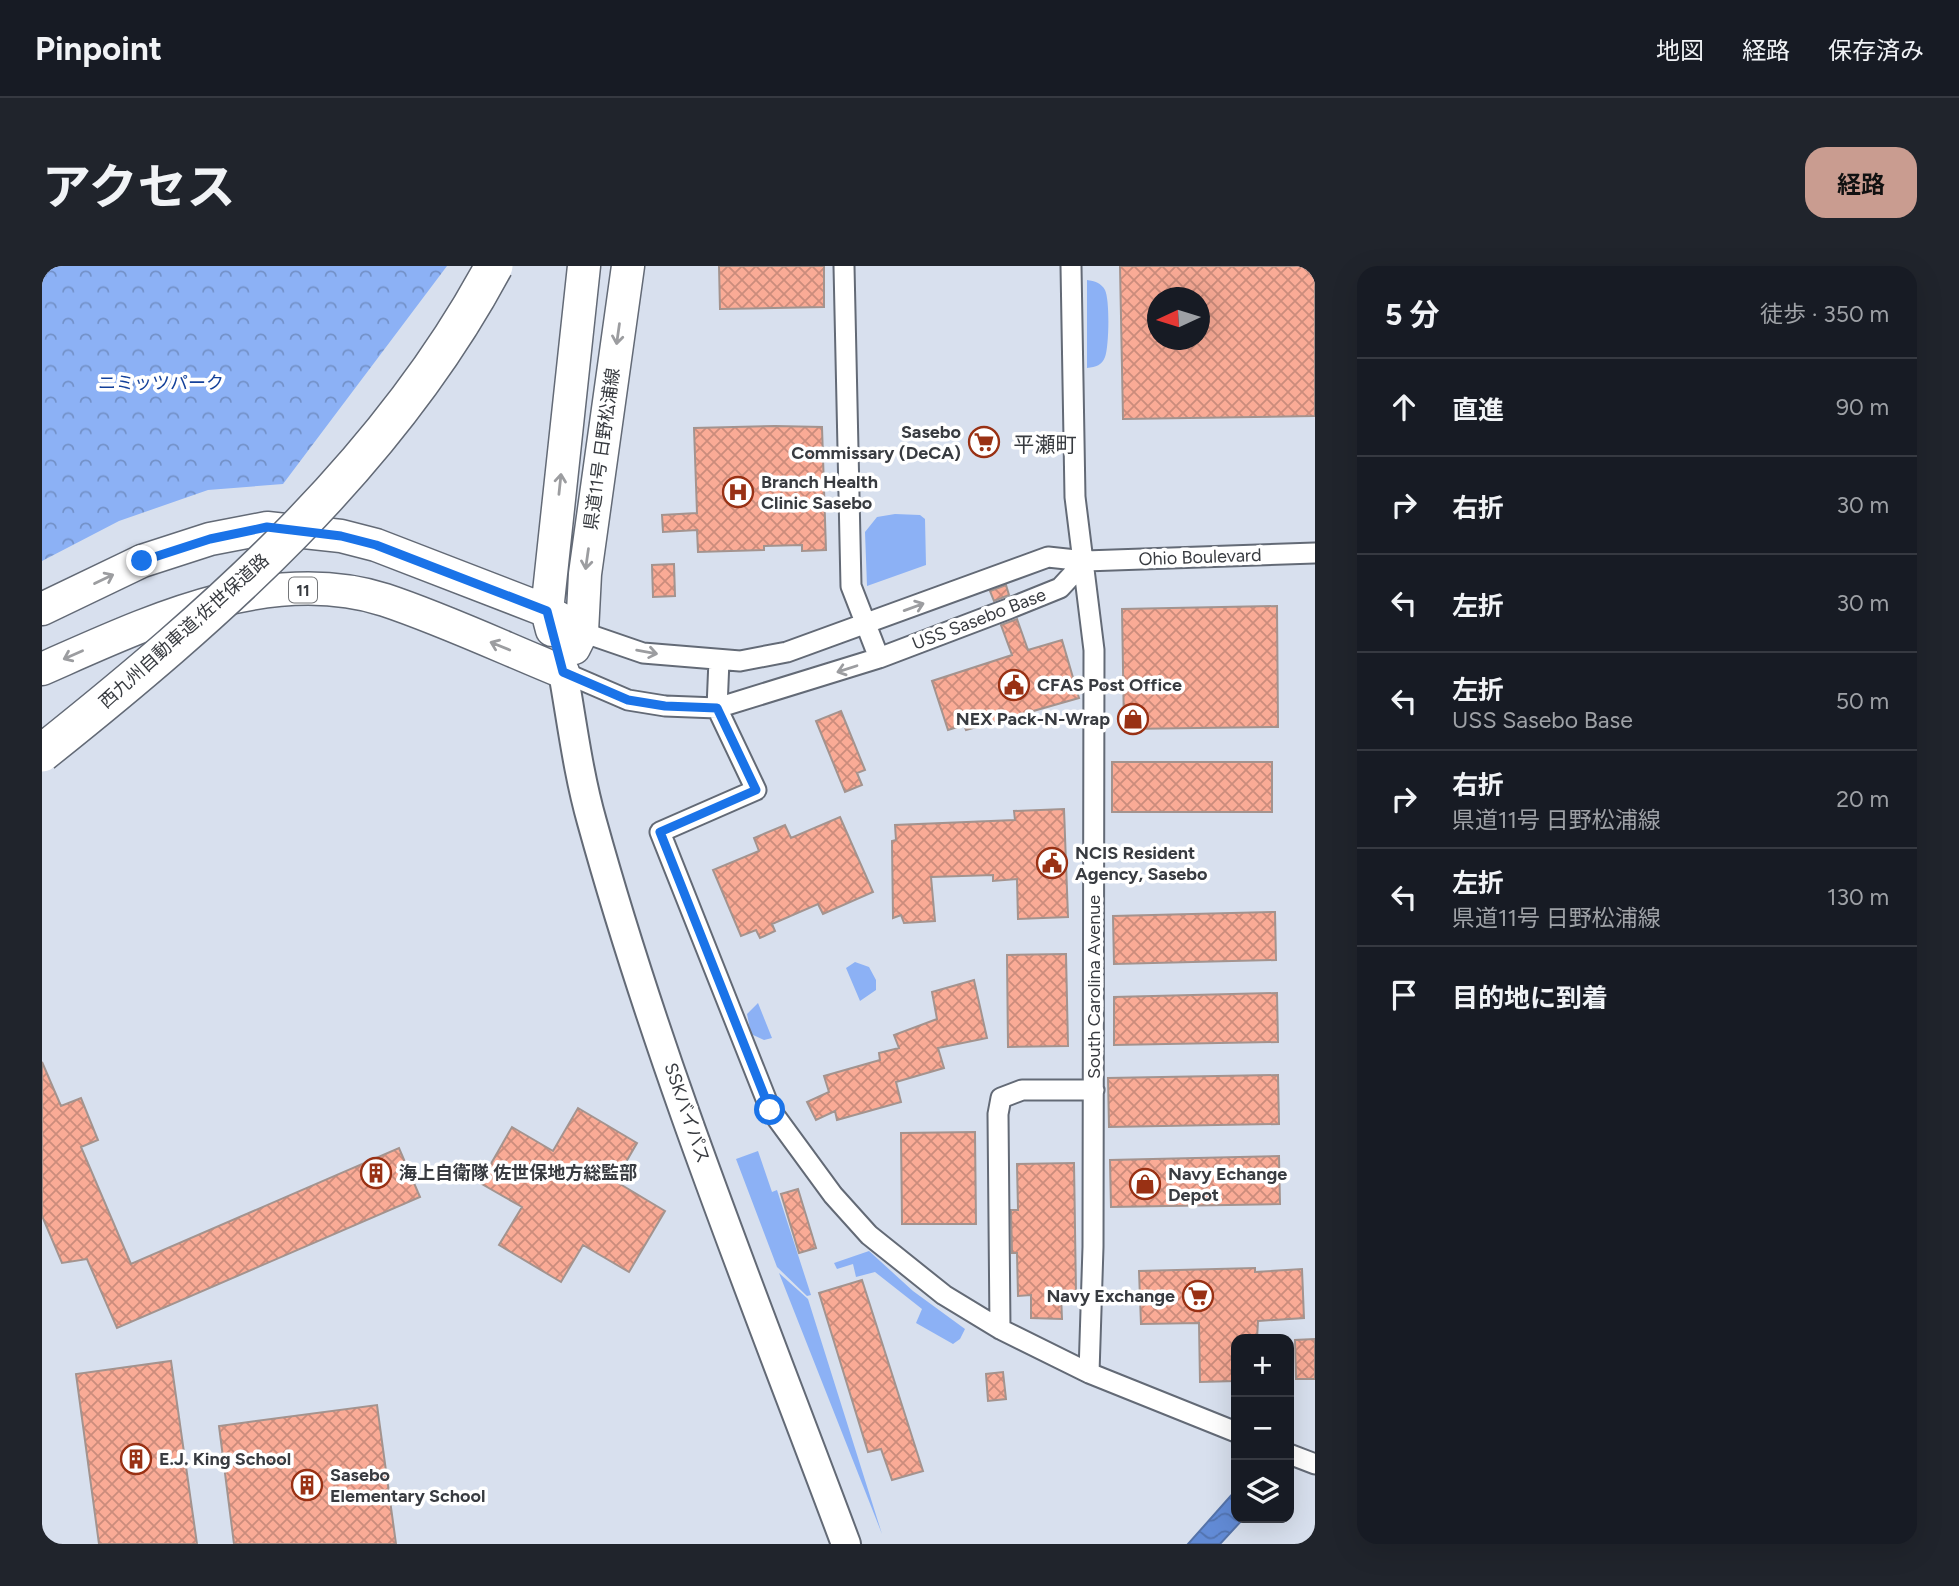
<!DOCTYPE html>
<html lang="ja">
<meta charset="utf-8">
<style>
:root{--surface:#171b24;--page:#20242c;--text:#f1f3f6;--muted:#9ea1a6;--line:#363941;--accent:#c99c90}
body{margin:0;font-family:Figtree,"Noto Sans JP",sans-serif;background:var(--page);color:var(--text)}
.controls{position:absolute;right:21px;bottom:21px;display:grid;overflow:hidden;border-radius:14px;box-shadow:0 7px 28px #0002}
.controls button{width:63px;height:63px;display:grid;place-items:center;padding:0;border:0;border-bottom:2px solid var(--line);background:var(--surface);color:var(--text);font:35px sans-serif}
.compass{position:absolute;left:1105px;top:21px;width:63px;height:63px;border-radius:50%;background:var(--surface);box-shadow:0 7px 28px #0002;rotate:266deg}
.stop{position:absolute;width:21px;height:21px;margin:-16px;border:5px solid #1a73e8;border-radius:50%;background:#fff}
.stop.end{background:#1a73e8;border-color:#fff;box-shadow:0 2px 7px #0008}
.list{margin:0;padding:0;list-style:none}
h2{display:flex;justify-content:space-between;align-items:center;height:91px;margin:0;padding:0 28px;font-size:30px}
h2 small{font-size:23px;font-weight:400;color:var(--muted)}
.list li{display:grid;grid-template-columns:46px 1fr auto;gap:21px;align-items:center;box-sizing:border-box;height:98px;padding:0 28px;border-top:2px solid var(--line)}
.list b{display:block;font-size:26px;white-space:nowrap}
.list p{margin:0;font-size:23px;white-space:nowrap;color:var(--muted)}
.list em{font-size:23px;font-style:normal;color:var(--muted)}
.icon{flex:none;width:38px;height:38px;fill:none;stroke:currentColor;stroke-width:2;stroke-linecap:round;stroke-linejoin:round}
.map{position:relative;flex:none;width:1273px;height:1278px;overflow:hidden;border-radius:21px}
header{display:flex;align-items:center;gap:42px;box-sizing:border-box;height:98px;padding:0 35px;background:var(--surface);border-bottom:2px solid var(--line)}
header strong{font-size:33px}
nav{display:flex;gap:38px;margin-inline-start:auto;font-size:24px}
.intro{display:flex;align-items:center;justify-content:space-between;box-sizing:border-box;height:168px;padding:0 42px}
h1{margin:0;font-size:49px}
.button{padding:18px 32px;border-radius:21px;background:var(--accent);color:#111;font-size:24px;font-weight:700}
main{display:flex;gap:42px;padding:0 42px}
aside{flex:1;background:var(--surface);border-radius:21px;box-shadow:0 7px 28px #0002}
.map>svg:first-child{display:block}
.grass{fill:#8cb1f5}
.park{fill:url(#park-crowns)}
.water{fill:url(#water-waves);stroke:#5573a9;stroke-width:2}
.building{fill:url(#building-cross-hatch);stroke:#a3938e;stroke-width:2;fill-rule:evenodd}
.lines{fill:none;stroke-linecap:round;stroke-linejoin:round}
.street-casing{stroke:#636a76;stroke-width:23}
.secondary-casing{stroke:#636a76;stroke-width:32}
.primary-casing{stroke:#636a76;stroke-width:35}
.street{stroke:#fff;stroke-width:19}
.secondary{stroke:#fff;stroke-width:28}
.primary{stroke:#fff;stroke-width:32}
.highway-bridge-casing{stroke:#636a76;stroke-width:40;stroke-linecap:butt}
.highway-bridge{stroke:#fff;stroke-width:37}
.oneway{stroke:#9c9da0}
.route{stroke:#1a73e8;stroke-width:9}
.labels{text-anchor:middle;stroke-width:7;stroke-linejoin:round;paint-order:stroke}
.shield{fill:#fff;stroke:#747679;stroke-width:2}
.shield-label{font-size:16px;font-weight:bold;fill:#383b40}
.park-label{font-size:18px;fill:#14419a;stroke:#fff}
.poi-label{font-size:18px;font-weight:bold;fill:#383b40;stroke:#fff;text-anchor:start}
.street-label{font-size:18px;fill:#383b40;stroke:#fff}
.quarter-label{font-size:21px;fill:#383b40;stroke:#fff}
</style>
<header>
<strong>Pinpoint</strong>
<nav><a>地図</a><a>経路</a><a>保存済み</a></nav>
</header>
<div class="intro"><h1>アクセス</h1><a class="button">経路</a></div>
<main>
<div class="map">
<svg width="1273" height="1278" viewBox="0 0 1273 1278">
<defs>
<pattern id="park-crowns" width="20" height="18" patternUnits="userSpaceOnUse" patternTransform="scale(1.75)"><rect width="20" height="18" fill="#8cb1f5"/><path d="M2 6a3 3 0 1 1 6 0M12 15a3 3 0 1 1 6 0" fill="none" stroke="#7391c8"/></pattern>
<pattern id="water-waves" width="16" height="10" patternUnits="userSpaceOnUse" patternTransform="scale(1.75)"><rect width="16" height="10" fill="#628bd6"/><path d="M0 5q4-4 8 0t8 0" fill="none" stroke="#5273af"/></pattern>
<pattern id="building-cross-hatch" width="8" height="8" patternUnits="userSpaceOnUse" patternTransform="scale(1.75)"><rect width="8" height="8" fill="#faab96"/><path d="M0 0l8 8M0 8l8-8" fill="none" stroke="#cb8c7c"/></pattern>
</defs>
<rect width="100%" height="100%" fill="#d8e0ee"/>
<path class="grass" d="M1045,14C1053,15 1059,17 1063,24C1068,34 1067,81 1063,91C1060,99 1054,101 1045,102Z
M853,248L878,249L883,253L884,299L825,320L823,266L835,251Z
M813,696L827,701L834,714V724L818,735L804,702Z
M716,737L730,772L722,774L709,768L705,748Z
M716,885L730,926L735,924L769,1029L765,1030L735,1001L694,893Z
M827,985L871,1025L923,1063L918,1073L911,1078L874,1057L880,1043L833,1006L814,1011L811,998L795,1003L792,997Z
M737,1007L766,1033L840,1268Z"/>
<path class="park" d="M0,0H405L241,218L166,224L77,255L0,295Z"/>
<path class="water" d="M1194,1224V1252H1202L1178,1278H1146Z"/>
<path class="building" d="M677,0H782V41L678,43Z
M1078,0H1273V150L1081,153ZM1116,32H1158V74H1116Z
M733,160L780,161L784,284L760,285V279L722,280V284L656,286L655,264L621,266L620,249L655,247L652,162Z
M632,298L633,330L611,331L610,299Z
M964,319L967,329L952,335L948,325Z
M1235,340L1236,461L1082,463L1080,343Z
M975,353L986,384L1020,374L1037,432L924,464L922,459L906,464L890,415L970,389L959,359Z
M799,445L823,504L815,507L820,519L803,526L774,455Z
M1070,496H1230V546H1070Z
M1022,543L1026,651L976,653L975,613L951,615V609L889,611L893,655L862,657L859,649L851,652L850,575L854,574L853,559L973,554L972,545Z
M798,551L831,626L781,648L776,638L730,658L733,665L718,672L714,664L699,670L671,604L717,585L712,572L743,559L749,572Z
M1233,646L1234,694L1072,698L1071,650Z
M1024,688L1026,780L966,781L965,689Z
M932,714L945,772L896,782L902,802L854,816L859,836L795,854L793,845L774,854L765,836L787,826L782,810L838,794L837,787L857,782L852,769L895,753L890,726Z
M1235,727L1236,776L1072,779V731Z
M0,796L19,840L39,832L56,874L39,881L89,998L357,882L378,931L75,1062L45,993L20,997L0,950Z
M1236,809L1237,858L1067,861L1066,812Z
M536,842L595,877L573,915L623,945L587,1006L541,979L519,1016L457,979L480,941L438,917L470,861L511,885Z
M933,866L934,958H860L859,867Z
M1237,890L1238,938L1069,941L1068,894Z
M1032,897L1034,1028L1019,1029L1020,1053L989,1052V1029L976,1030L975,987H970L969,944H976L975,898Z
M756,923L774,982L757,987L739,928Z
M1213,1002V1006L1260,1003L1262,1052L1216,1055L1215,1073H1194V1115L1158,1116L1157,1057L1099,1058L1097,1005Z
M820,1014L881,1205L850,1214L839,1183L826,1186L777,1027Z
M1273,1073V1113H1254L1253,1074Z
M129,1095L155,1278H57L34,1108Z
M961,1106L964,1133L946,1135L944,1108Z
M335,1139L354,1278H192L177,1160Z"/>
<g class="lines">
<g class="street-casing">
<path id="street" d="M802,0L809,320L837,392
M1029,0L1033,231L1052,384L1051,981L1047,1107
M540,366L601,387L698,395L745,386L1006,291L1043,295L1273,287
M677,394L675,442L714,524L618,566L728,843L791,929L827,969L902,1029L958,1063L1047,1107L1194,1166
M521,406L586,434L623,440L675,442L837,392L966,343L1018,322L1043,295
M958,1063L956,848L959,832L980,824H1052
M1247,1188L1273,1198"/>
</g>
<g class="secondary-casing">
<path id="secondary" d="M521,406C530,456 536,507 550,556C618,802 715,1040 804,1278"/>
</g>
<g class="primary-casing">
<path id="primary" d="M0,343L100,295L168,273L225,262L299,270L334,279L505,345L540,366
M510,364L505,345L542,0
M532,382L540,366L543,308L586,0
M0,403C105,357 226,297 343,334C403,354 462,382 521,406"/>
</g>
<use href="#street" class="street"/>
<use href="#secondary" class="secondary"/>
<use href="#primary" class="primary"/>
<g class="highway-bridge-casing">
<path id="highway-bridge" d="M0,487C172,350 347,197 452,0"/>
</g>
<use href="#highway-bridge" class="highway-bridge"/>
</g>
<defs><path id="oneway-shaft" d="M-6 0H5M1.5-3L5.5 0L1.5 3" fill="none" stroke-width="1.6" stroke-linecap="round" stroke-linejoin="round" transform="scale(1.75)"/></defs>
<g class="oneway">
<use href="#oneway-shaft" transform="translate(576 68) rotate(98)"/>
<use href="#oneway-shaft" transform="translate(518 218) rotate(-84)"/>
<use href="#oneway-shaft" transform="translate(545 293) rotate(98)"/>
<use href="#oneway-shaft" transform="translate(62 313) rotate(-26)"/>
<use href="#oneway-shaft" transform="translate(872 341) rotate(-20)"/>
<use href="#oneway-shaft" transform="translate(458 380) rotate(-158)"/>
<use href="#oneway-shaft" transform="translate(605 386) rotate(10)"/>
<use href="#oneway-shaft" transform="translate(31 389) rotate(156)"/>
<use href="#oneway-shaft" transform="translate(805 403) rotate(162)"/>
</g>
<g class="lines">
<path class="route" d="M100,295L168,273L225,261L299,270L334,279L505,345L521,406L586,434L623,440L675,442L714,524L618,566L728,844"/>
</g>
<defs>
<g id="supermarket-ring" transform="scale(1.575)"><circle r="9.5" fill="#fff" stroke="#993114" stroke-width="1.5"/><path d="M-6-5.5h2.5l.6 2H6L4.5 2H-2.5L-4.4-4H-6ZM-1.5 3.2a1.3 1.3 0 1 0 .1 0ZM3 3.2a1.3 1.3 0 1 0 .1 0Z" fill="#993114"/></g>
<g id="hospital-ring" transform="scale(1.575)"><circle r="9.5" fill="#fff" stroke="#993114" stroke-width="1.5"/><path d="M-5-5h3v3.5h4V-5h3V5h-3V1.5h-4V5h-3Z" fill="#993114"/></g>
<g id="civic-ring" transform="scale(1.575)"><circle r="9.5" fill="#fff" stroke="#993114" stroke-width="1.5"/><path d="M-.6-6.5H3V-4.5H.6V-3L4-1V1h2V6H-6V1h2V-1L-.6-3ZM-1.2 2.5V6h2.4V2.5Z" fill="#993114"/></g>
<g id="shop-ring" transform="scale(1.575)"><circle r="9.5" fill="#fff" stroke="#993114" stroke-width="1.5"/><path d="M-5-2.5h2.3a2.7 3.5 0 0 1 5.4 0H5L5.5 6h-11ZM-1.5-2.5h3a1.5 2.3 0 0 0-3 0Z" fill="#993114"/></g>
<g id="building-ring" transform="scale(1.575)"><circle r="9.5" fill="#fff" stroke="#993114" stroke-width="1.5"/><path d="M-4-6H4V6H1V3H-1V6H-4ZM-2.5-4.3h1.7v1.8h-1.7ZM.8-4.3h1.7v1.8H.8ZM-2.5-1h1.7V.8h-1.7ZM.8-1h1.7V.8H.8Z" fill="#993114"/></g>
</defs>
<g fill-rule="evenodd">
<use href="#supermarket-ring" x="942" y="176"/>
<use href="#hospital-ring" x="696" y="226"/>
<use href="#civic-ring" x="972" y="419"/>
<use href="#shop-ring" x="1091" y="453"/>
<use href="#civic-ring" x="1010" y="597"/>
<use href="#building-ring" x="334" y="907"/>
<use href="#shop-ring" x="1103" y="918"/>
<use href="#supermarket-ring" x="1156" y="1030"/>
<use href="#building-ring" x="94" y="1193"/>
<use href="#building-ring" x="265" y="1219"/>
</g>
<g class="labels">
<rect class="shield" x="247" y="311.5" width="28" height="25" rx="5"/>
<g class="shield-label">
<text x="261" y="330">11</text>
</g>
<g class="park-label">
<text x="119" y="123">ニミッツパーク</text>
</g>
<g class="poi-label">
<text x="919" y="172" text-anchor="end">Sasebo<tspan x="919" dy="21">Commissary (DeCA)</tspan></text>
<text x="719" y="222">Branch Health<tspan x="719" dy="21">Clinic Sasebo</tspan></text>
<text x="995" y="425">CFAS Post Office</text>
<text x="1068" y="459" text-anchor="end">NEX Pack-N-Wrap</text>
<text x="1033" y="593">NCIS Resident<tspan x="1033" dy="21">Agency, Sasebo</tspan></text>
<text x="357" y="913">海上自衛隊 佐世保地方総監部</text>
<text x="1126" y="914">Navy Echange<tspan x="1126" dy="21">Depot</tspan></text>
<text x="1133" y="1036" text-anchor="end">Navy Exchange</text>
<text x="117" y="1199">E.J. King School</text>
<text x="288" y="1215">Sasebo<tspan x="288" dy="21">Elementary School</tspan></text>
</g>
<g class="street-label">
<text transform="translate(560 183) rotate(-82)" y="6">県道11号 日野松浦線</text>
<text transform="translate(1158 291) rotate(-2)" y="6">Ohio Boulevard</text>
<text transform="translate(937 353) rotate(-21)" y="6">USS Sasebo Base</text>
<text transform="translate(142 365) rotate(-42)" y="6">西九州自動車道;佐世保道路</text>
<text transform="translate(1052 721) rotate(-90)" y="6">South Carolina Avenue</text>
<text transform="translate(645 847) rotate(71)" y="6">SSKバイパス</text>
</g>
<g class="quarter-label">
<text x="1003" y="186">平瀬町</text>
</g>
</g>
</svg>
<div class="controls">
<button>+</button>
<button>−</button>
<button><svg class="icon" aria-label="layers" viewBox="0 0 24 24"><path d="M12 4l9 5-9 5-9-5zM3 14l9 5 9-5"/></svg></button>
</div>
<svg class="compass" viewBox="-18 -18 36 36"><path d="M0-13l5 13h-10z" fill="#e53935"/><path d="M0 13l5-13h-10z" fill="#9ea1a6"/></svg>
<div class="stop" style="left:728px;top:844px"></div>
<div class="stop end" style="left:100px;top:295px"></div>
</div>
<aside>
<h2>5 分<small>徒歩 · 350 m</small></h2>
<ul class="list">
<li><svg class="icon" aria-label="ahead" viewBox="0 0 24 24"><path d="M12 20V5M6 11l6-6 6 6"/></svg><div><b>直進</b></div><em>90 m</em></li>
<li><svg class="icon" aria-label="right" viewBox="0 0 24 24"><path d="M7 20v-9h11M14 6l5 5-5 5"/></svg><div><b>右折</b></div><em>30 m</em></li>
<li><svg class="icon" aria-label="left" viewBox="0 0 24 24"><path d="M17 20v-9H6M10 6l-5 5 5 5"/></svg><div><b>左折</b></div><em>30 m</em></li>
<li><svg class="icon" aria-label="left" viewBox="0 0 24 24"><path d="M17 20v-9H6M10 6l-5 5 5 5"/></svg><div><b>左折</b><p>USS Sasebo Base</p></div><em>50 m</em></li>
<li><svg class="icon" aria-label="right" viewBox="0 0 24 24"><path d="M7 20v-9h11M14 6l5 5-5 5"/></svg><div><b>右折</b><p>県道11号 日野松浦線</p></div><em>20 m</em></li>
<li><svg class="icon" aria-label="left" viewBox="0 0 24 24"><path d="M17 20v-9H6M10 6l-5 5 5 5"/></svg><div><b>左折</b><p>県道11号 日野松浦線</p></div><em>130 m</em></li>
<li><svg class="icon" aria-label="arrive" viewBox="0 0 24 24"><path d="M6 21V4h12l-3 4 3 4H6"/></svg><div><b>目的地に到着</b></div></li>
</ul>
</aside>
</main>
